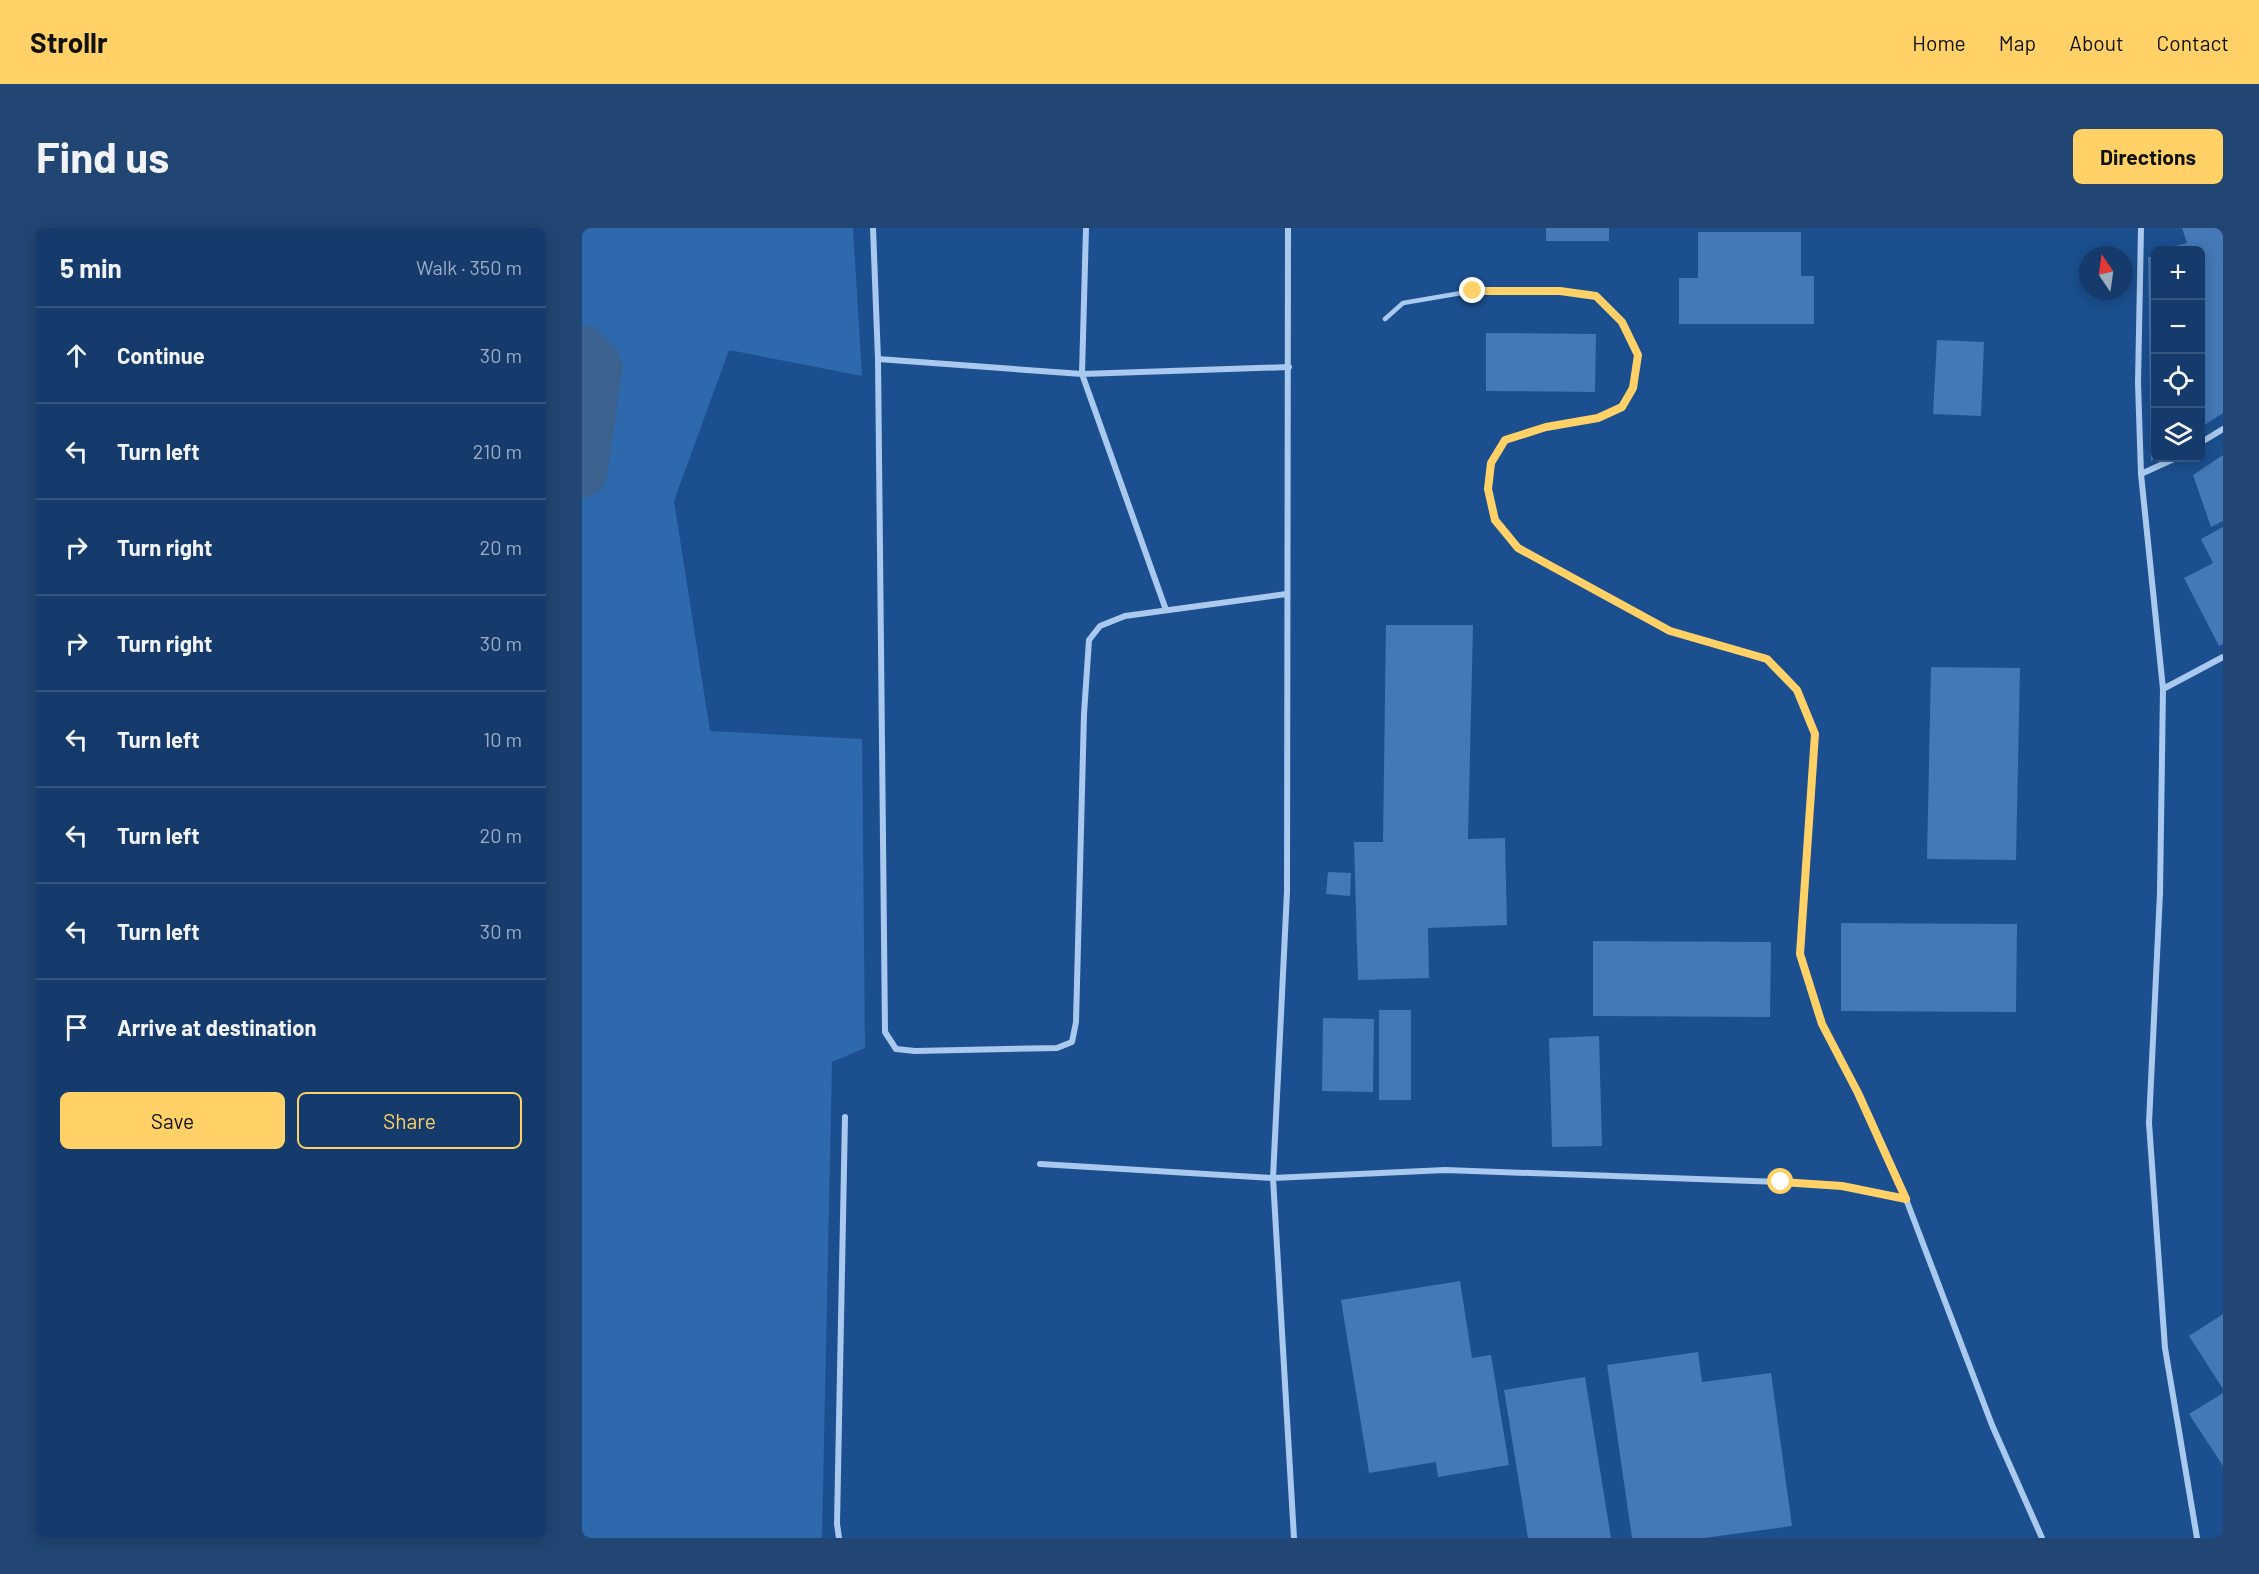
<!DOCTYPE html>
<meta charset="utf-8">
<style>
:root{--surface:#143b6b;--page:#214673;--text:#f1f3f6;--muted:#9dadc1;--line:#33557e;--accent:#ffd166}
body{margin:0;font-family:Barlow,sans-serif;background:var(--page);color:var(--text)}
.controls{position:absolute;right:18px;top:18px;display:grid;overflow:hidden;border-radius:9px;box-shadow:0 3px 15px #0003}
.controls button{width:54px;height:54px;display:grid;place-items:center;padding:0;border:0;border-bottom:2px solid var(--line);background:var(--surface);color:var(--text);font:30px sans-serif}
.compass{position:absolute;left:1497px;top:18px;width:54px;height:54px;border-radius:50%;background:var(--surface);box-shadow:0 3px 15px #0003;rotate:347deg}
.stop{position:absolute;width:18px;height:18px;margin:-14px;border:4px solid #ffd166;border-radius:50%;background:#fff}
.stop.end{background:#ffd166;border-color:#fff;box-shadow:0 2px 6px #0008}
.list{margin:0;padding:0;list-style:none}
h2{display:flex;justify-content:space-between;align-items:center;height:78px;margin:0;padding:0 24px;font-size:26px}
h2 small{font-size:20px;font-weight:400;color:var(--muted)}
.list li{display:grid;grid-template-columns:39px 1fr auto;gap:18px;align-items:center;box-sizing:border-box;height:96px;padding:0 24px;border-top:2px solid var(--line)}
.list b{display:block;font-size:22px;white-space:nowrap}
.list em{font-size:20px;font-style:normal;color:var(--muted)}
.actions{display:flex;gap:12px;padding:18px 24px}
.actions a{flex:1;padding:14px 0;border:2px solid var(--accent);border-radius:9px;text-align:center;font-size:21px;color:var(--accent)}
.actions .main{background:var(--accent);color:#111}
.icon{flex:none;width:33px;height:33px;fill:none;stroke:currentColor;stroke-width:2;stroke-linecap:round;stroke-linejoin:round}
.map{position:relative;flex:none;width:1641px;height:1310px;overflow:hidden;border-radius:9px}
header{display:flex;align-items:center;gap:36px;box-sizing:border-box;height:84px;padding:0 30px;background:var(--accent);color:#111}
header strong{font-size:28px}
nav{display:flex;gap:33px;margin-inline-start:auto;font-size:21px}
.intro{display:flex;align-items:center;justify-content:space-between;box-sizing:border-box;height:144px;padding:0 36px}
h1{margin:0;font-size:42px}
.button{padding:15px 27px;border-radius:9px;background:var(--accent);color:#111;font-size:21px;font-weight:700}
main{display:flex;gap:36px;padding:0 36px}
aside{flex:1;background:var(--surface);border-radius:9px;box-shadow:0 3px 15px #0003}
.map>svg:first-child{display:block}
.green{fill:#2e69ad}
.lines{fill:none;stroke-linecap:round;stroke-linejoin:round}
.river{stroke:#3c6290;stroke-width:51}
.building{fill:#4478b7}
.lane{stroke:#a9c9ee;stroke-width:4.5}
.street{stroke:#a9c9ee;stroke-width:6}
.route{stroke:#ffd166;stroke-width:8}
</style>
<header>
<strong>Strollr</strong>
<nav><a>Home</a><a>Map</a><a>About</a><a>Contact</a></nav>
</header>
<div class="intro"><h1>Find us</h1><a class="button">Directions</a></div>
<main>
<aside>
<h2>5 min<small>Walk · 350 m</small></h2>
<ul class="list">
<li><svg class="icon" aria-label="ahead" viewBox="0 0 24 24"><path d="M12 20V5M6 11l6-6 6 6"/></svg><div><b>Continue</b></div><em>30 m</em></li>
<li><svg class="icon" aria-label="left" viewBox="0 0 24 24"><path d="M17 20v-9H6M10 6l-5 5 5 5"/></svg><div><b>Turn left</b></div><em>210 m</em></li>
<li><svg class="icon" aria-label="right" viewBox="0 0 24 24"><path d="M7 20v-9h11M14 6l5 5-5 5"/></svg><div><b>Turn right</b></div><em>20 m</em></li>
<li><svg class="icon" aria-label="right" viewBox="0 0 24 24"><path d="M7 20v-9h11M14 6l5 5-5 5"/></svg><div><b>Turn right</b></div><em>30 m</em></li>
<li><svg class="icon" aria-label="left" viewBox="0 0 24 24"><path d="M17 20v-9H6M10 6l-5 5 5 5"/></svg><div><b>Turn left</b></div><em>10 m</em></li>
<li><svg class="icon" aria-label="left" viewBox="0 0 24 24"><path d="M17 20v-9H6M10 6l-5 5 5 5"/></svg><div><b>Turn left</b></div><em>20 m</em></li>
<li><svg class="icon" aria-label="left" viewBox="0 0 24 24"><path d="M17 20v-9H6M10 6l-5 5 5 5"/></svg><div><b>Turn left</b></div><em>30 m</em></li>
<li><svg class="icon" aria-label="arrive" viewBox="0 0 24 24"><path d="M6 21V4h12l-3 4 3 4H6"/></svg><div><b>Arrive at destination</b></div></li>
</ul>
<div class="actions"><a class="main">Save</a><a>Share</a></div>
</aside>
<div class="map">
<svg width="1641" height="1310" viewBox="0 0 1641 1310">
<rect width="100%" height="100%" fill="#1b4f8f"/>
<path class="green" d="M0,0H271L280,148L147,122L92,273L128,503L280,511L283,820L250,834L240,1310H0Z"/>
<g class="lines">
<path class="river" d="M0,123L15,139L0,244"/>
</g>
<path class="building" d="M964,0H1027V13H964Z
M1600,0H1641V185L1618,200V22H1577L1605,15Z
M1116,4H1219V48H1232V96H1097V50H1116Z
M1566,29H1574V230L1569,233Z
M904,105L1014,106L1013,164L904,163Z
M1355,112L1402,114L1399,188L1351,186Z
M1641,227V293L1629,299L1611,247Z
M1641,299V416L1637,418L1602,350L1631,335L1619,311Z
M804,397H891L886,611L923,610L925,697L846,700L847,750L776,752L772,614H801Z
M1349,439L1438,440L1434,632L1345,631Z
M746,644L769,645L768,668L744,666Z
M1259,695L1435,696L1434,784L1259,783Z
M1011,713L1189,714L1188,789L1011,788Z
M797,782H829V872H797Z
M741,790L792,791L791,864L740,863Z
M1017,808L1020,918L970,919L967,810Z
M878,1053L890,1130L909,1127L927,1237L856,1249L854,1234L787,1245L759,1072Z
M1641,1086V1161L1607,1108Z
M1116,1124L1120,1154L1189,1145L1210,1298L1122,1310H1050L1025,1137Z
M1003,1149L1029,1310H946L922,1162Z
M1641,1165V1238L1607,1186Z"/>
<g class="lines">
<path class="lane" d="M803,91L821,75L891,63H978L1014,68L1040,95L1056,127L1051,161L1040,179L1016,190L964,199L923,212L909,235L906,261L913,292L936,320L1088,403L1185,431L1215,462L1233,506L1218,726L1240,796L1276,865L1324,971"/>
<path class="street" d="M291,0L296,131L303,804L314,821L333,823L475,820L490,814L494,794L502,486L507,412L518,398L543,388L704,366
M504,0L500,146L584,382
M706,0L705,664L691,950L712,1310
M1559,0L1556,155L1559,246L1594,230
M296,131L500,146L707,139
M1618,215L1641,201
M1559,246L1581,461L1641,429
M1581,461L1578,665L1567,895L1583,1120L1615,1310
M458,936L691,950L863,942L1199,954L1260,958L1324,971L1410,1197L1460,1310
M257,1310L255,1296L263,889"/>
</g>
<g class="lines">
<path class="route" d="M891,63H978L1014,68L1040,94L1056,127L1051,160L1040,179L1016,190L964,199L923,212L909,235L906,261L913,292L936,320L1088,403L1185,431L1215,462L1233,506L1218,726L1240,796L1276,865L1324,971L1260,958L1199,954"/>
</g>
</svg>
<div class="controls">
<button>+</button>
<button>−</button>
<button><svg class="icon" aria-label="locate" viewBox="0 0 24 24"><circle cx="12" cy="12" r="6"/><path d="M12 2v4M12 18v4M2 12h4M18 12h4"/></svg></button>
<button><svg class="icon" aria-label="layers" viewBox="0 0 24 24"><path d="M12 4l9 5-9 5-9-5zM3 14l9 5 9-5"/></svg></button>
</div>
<svg class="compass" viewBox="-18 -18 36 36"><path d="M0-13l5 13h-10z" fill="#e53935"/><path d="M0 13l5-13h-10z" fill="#9dadc1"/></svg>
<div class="stop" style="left:1199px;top:954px"></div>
<div class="stop end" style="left:891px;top:63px"></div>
</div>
</main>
